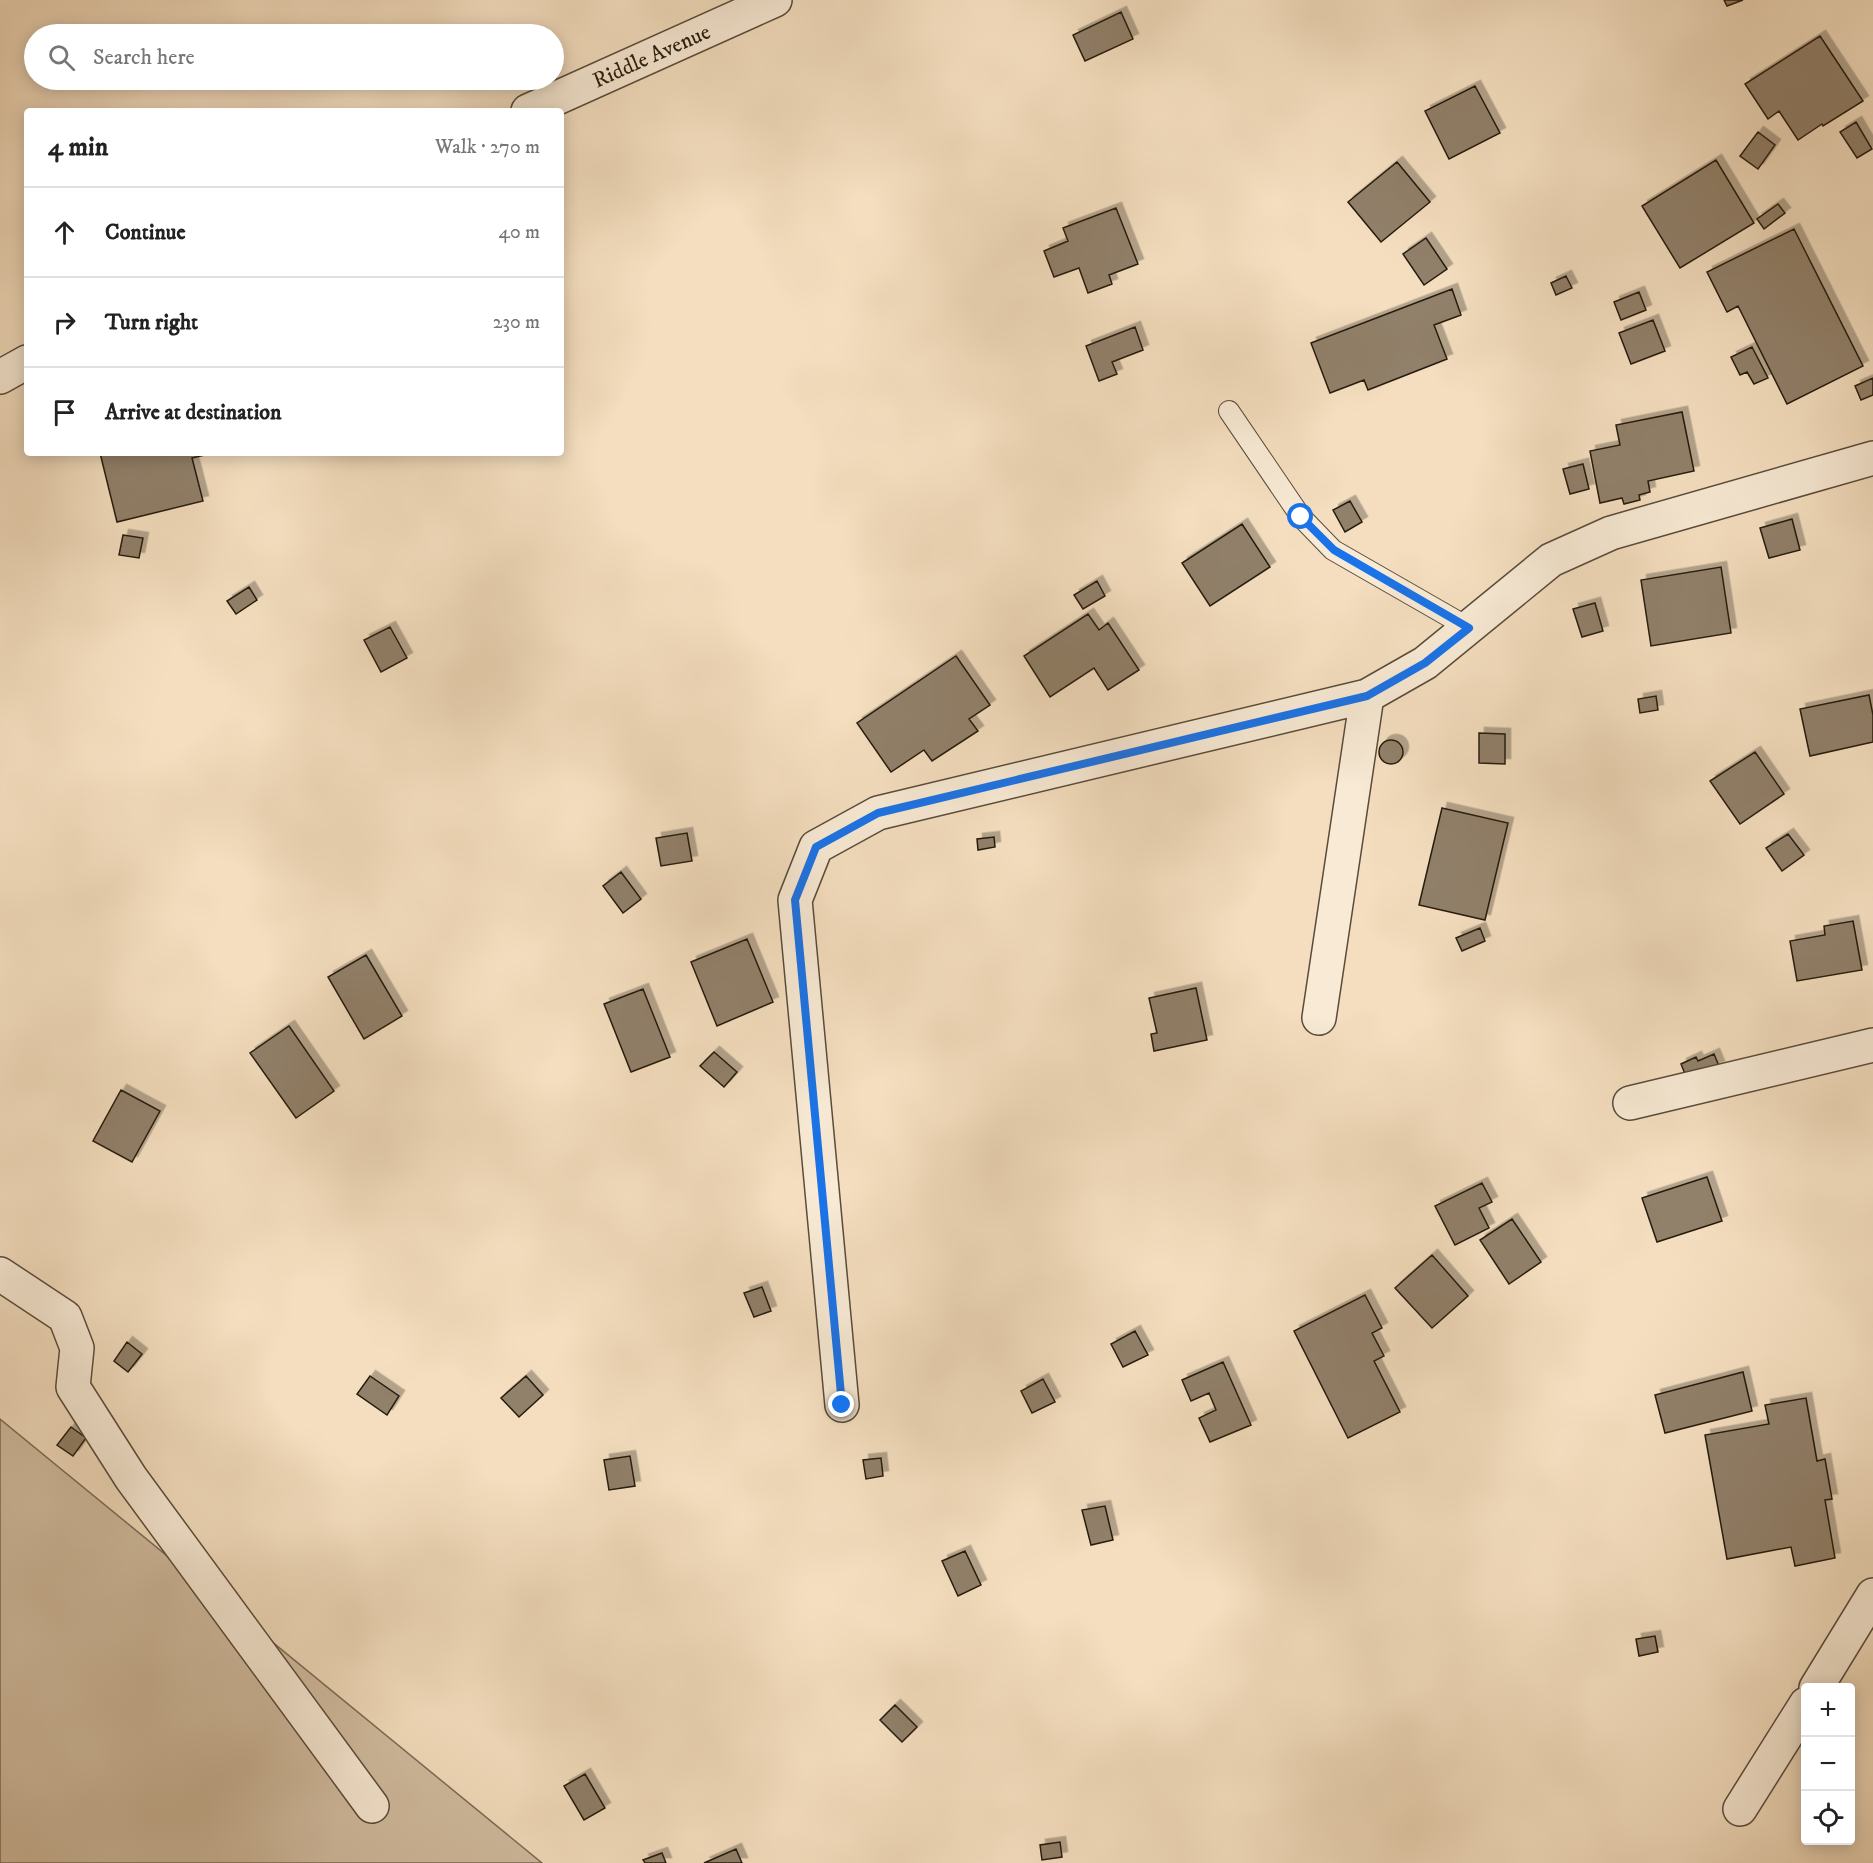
<!DOCTYPE html>
<meta charset="utf-8">
<style>
:root{--surface:#fff;--page:#f6f6f6;--text:#222;--muted:#767676;--line:#e0e0e0}
body{margin:0;font-family:"IM FELL DW Pica",serif;background:var(--page);color:var(--text)}
.controls{position:absolute;right:18px;bottom:18px;display:grid;overflow:hidden;border-radius:6px;box-shadow:0 3px 15px #0003}
.controls button{width:54px;height:54px;display:grid;place-items:center;padding:0;border:0;border-bottom:2px solid var(--line);background:var(--surface);color:var(--text);font:30px sans-serif}
.stop{position:absolute;width:18px;height:18px;margin:-14px;border:4px solid #1a73e8;border-radius:50%;background:#fff}
.stop.end{background:#1a73e8;border-color:#fff;box-shadow:0 2px 6px #0008}
.list{margin:0;padding:0;list-style:none}
h2{display:flex;justify-content:space-between;align-items:center;height:78px;margin:0;padding:0 24px;font-size:26px}
h2 small{font-size:20px;font-weight:400;color:var(--muted)}
.list li{display:grid;grid-template-columns:39px 1fr auto;gap:18px;align-items:center;box-sizing:border-box;height:90px;padding:0 24px;border-top:2px solid var(--line)}
.list b{display:block;font-size:22px;white-space:nowrap}
.list em{font-size:20px;font-style:normal;color:var(--muted)}
.icon{flex:none;width:33px;height:33px;fill:none;stroke:currentColor;stroke-width:2;stroke-linecap:round;stroke-linejoin:round}
.map{position:relative;flex:none;width:1873px;height:1863px;overflow:hidden}
.search{position:absolute;background:var(--surface);box-shadow:0 3px 15px #0003;left:24px;top:24px;width:540px;height:66px;display:flex;align-items:center;gap:15px;box-sizing:border-box;padding:0 21px;border-radius:33px;color:var(--muted);font-size:22px}
.panel{position:absolute;background:var(--surface);box-shadow:0 3px 15px #0003;left:24px;top:108px;width:540px;height:348px;border-radius:6px}
.map>svg:first-child{display:block}
.green{fill:#d1bda1;stroke:#7b6c57;stroke-width:1.5}
.building{fill:#91806a;stroke:#251b0d;stroke-width:1.5;filter:url(#shadow)}
.lines{fill:none;stroke-linecap:round;stroke-linejoin:round}
.service-casing{stroke:#594c3a;stroke-width:22}
.minor-casing{stroke:#594c3a;stroke-width:36}
.service{stroke:#f8ead5;stroke-width:20}
.minor{stroke:#f8ead5;stroke-width:33}
.route{stroke:#1a73e8;stroke-width:8}
.labels{text-anchor:middle;stroke-width:4.5;stroke-linejoin:round;paint-order:stroke}
.street-label{font-size:22px;fill:#251b0d;stroke:#f8ead5}
</style>
<div class="map">
<svg width="1873" height="1863" viewBox="0 0 1873 1863">
<defs>
<filter id="shadow"><feDropShadow dx="5.5" dy="-5.5" stdDeviation="0" flood-color="#0004"/></filter>
</defs>
<rect width="100%" height="100%" fill="#f4debf"/>
<filter id="stains"><feTurbulence type="fractalNoise" baseFrequency=".00333" numOctaves="4"/><feColorMatrix values="0 0 0 0 .2 0 0 0 0 .09 0 0 0 0 .02 0 0 0 .5 -.17"/></filter>
<radialGradient id="worn" r=".72"><stop offset=".6" stop-color="#630" stop-opacity="0"/><stop offset="1" stop-color="#630" stop-opacity=".3"/></radialGradient>
<path class="green" d="M0,1419L542,1863H0Z"/>
<path class="building" d="M1724,0H1743L1727,6Z
M1121,12L1133,39L1085,61L1073,35Z
M1820,36L1863,101L1823,126L1822,124L1798,140L1779,111L1768,119L1745,84Z
M1475,86L1500,133L1449,159L1425,111Z
M1856,122L1872,149L1857,158L1840,132Z
M1758,132L1775,145L1758,169L1740,156Z
M1716,160L1754,223L1680,268L1642,206Z
M1397,162L1430,202L1381,242L1348,202Z
M1778,204L1785,213L1764,229L1757,219Z
M1116,208L1138,264L1109,275L1112,284L1088,293L1079,268L1054,277L1044,251L1068,241L1063,228Z
M1794,229L1863,366L1787,404L1738,306L1727,312L1707,272Z
M1426,238L1447,269L1424,285L1403,254Z
M1566,276L1572,288L1556,295L1551,283Z
M1452,289L1461,315L1434,325L1447,359L1368,390L1364,380L1330,393L1311,343Z
M1639,292L1646,310L1621,320L1614,302Z
M1653,320L1665,351L1631,364L1619,333Z
M1135,327L1143,350L1112,362L1117,374L1099,381L1086,346Z
M1752,347L1768,378L1754,384L1747,372L1740,375L1731,357Z
M1873,378V395L1861,400L1855,386Z
M1682,412L1694,471L1648,481L1650,492L1639,495L1640,500L1624,504L1622,498L1600,503L1590,451L1620,445L1616,425Z
M100,453H213L192,458L203,501L117,522Z
M1583,464L1589,489L1570,494L1563,469Z
M1350,501L1362,522L1345,532L1333,510Z
M1792,519L1800,550L1769,558L1760,528Z
M1242,524L1270,567L1210,606L1182,563Z
M123,535L143,538L139,558L119,555Z
M1721,567L1731,633L1651,646L1641,580Z
M1097,581L1105,596L1083,609L1074,595Z
M249,587L257,600L236,614L227,601Z
M1595,603L1603,631L1582,637L1573,609Z
M1088,614L1099,630L1108,623L1139,670L1108,690L1094,668L1050,697L1024,656Z
M390,627L407,658L381,672L364,640Z
M956,656L990,705L969,719L978,731L932,761L924,750L891,772L857,723Z
M1869,695L1873,715V742L1810,756L1800,709Z
M1656,696L1658,710L1640,713L1638,699Z
M1479,733L1505,734V764L1479,763Z
M1379 752a12 12 0 1 1 24 0a12 12 0 1 1-24 0Z
M1755,752L1784,794L1740,824L1710,781Z
M1442,808L1508,823L1485,920L1419,905Z
M687,833L692,861L661,866L656,838Z
M1788,834L1804,855L1782,871L1766,848Z
M994,837L995,847L978,850L977,839Z
M621,872L641,899L623,913L603,886Z
M1853,921L1862,970L1797,981L1790,941L1825,935L1824,926Z
M1480,928L1485,941L1462,951L1456,938Z
M747,939L773,1002L717,1026L691,962Z
M366,955L402,1016L364,1039L328,977Z
M1196,988L1207,1040L1154,1051L1151,1034L1157,1033L1149,998Z
M643,989L670,1057L631,1072L604,1004Z
M289,1026L334,1091L296,1118L250,1053Z
M714,1052L737,1072L724,1087L700,1066Z
M1714,1054L1719,1066L1687,1079L1681,1064L1696,1057L1698,1061Z
M121,1090L160,1111L132,1162L93,1141Z
M1707,1177L1722,1221L1657,1242L1642,1198Z
M1482,1183L1492,1202L1479,1208L1489,1228L1455,1245L1435,1206Z
M1512,1219L1541,1262L1509,1284L1480,1240Z
M1432,1255L1468,1296L1432,1328L1395,1288Z
M762,1287L771,1311L754,1317L744,1293Z
M1365,1295L1382,1328L1372,1333L1384,1356L1374,1361L1400,1412L1348,1438L1294,1331Z
M1135,1331L1148,1355L1123,1367L1111,1344Z
M127,1342L142,1354L128,1372L114,1361Z
M1223,1362L1251,1425L1210,1442L1199,1418L1216,1410L1209,1393L1191,1401L1182,1380Z
M1743,1372L1752,1411L1665,1433L1655,1395Z
M370,1376L399,1396L387,1415L357,1394Z
M526,1376L543,1395L519,1417L501,1398Z
M1043,1379L1055,1402L1032,1413L1021,1391Z
M1806,1398L1817,1461L1825,1459L1832,1499L1825,1500L1835,1558L1795,1566L1791,1547L1727,1559L1705,1435L1769,1424L1765,1405Z
M71,1427L86,1438L73,1456L57,1445Z
M630,1456L635,1486L609,1490L604,1460Z
M881,1458L883,1476L866,1479L863,1460Z
M1105,1506L1113,1540L1091,1545L1082,1510Z
M965,1551L981,1585L958,1596L942,1561Z
M1655,1636L1658,1652L1639,1656L1636,1639Z
M895,1705L917,1727L902,1742L880,1720Z
M585,1774L605,1808L584,1820L564,1786Z
M1060,1842L1062,1857L1042,1860L1040,1845Z
M736,1849L742,1863H704Z
M662,1853L666,1863H645L643,1860Z"/>
<g class="lines">
<g class="service-casing">
<path id="service" d="M1229,411L1301,517L1333,550L1469,628"/>
</g>
<g class="minor-casing">
<path id="minor" d="M528,111L775,0
M0,377L27,362
M1319,1018L1367,696
M1630,1103L1873,1045
M0,1274L65,1317L77,1348L73,1387L131,1478L372,1806
M842,1405L795,900L816,847L878,813L1367,696L1425,663L1551,560L1611,533L1873,458
M1816,1688L1873,1595
M1740,1809L1806,1704"/>
</g>
<use href="#service" class="service"/>
<use href="#minor" class="minor"/>
</g>
<g class="lines">
<path class="route" d="M842,1405L795,900L816,847L878,813L1367,696L1425,663L1469,628L1334,550L1301,517"/>
</g>
<g class="labels">
<g class="street-label">
<text transform="translate(651 55) rotate(-24)" y="8">Riddle Avenue</text>
</g>
</g>
<rect width="100%" height="100%" filter="url(#stains)"/>
<rect width="100%" height="100%" fill="url(#worn)"/>
</svg>
<div class="controls">
<button>+</button>
<button>−</button>
<button><svg class="icon" aria-label="locate" viewBox="0 0 24 24"><circle cx="12" cy="12" r="6"/><path d="M12 2v4M12 18v4M2 12h4M18 12h4"/></svg></button>
</div>
<div class="stop" style="left:1301px;top:517px"></div>
<div class="stop end" style="left:842px;top:1405px"></div>
<div class="search"><svg class="icon" aria-label="search" viewBox="0 0 24 24"><circle cx="10" cy="10" r="6"/><path d="M15 15l6 6"/></svg>Search here</div>
<section class="panel">
<h2>4 min<small>Walk · 270 m</small></h2>
<ul class="list">
<li><svg class="icon" aria-label="ahead" viewBox="0 0 24 24"><path d="M12 20V5M6 11l6-6 6 6"/></svg><div><b>Continue</b></div><em>40 m</em></li>
<li><svg class="icon" aria-label="right" viewBox="0 0 24 24"><path d="M7 20v-9h11M14 6l5 5-5 5"/></svg><div><b>Turn right</b></div><em>230 m</em></li>
<li><svg class="icon" aria-label="arrive" viewBox="0 0 24 24"><path d="M6 21V4h12l-3 4 3 4H6"/></svg><div><b>Arrive at destination</b></div></li>
</ul>
</section>
</div>
